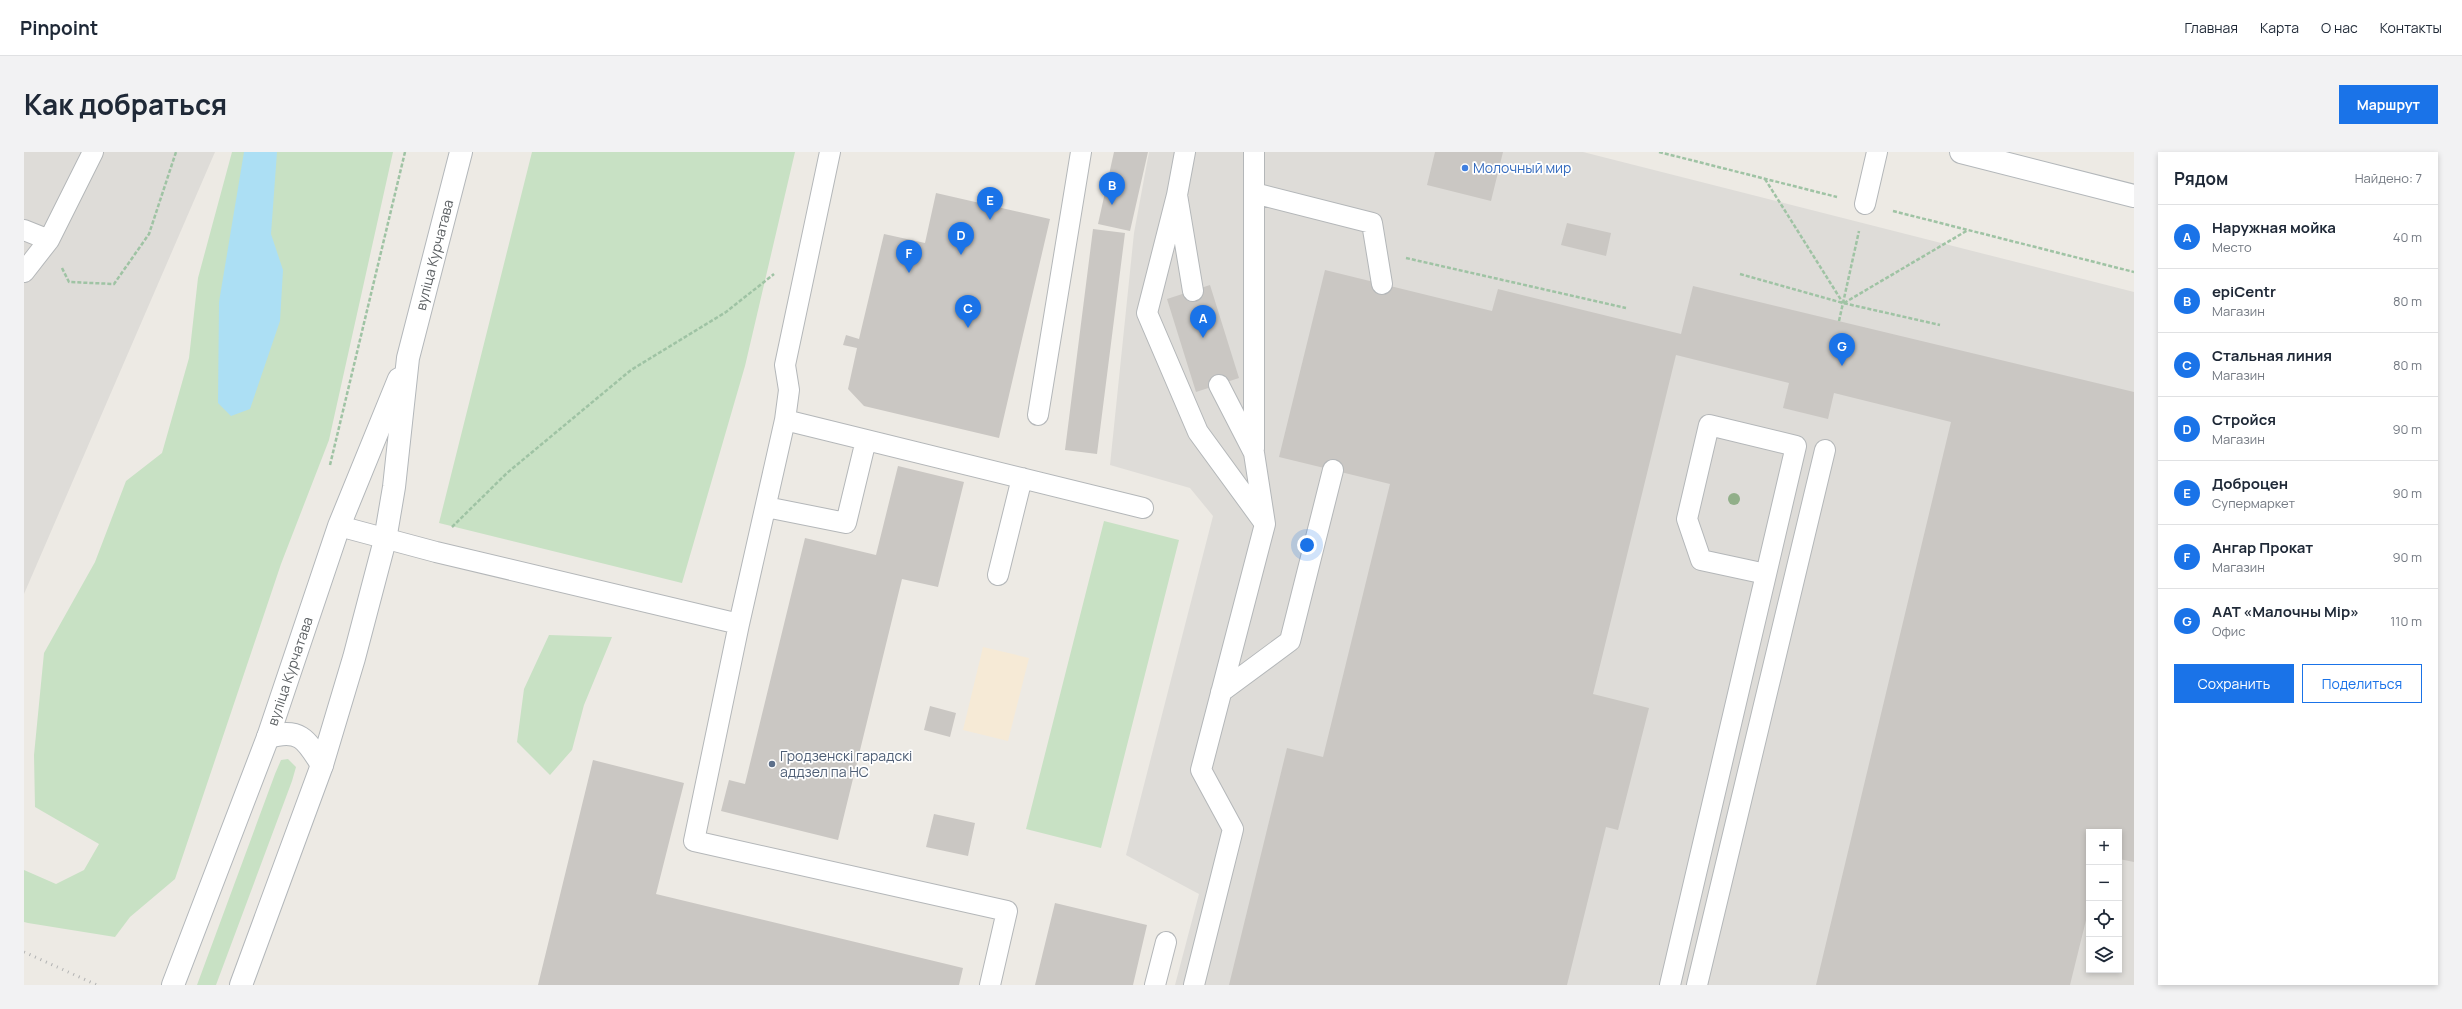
<!DOCTYPE html>
<html lang="ru">
<meta charset="utf-8">
<style>
:root{--surface:#fff;--page:#f2f2f3;--text:#1f2937;--muted:#747a83;--line:#e0e1e3;--accent:#1a73e8}
body{margin:0;font-family:Manrope,sans-serif;background:var(--page);color:var(--text)}
.controls{position:absolute;right:12px;bottom:12px;display:grid;overflow:hidden;border-radius:0px;box-shadow:0 2px 6px #0003}
.controls button{width:36px;height:36px;display:grid;place-items:center;padding:0;border:0;border-bottom:1px solid var(--line);background:var(--surface);color:var(--text);font:20px sans-serif}
.you{position:absolute;left:1283px;top:393px;width:14px;height:14px;margin:-10px;border:3px solid #fff;border-radius:50%;background:#1a73e8;box-shadow:0 0 0 6px #1a73e833}
.badge{display:grid;place-items:center;width:26px;height:26px;border-radius:50%;background:var(--accent);color:#fff;font-size:13px;font-weight:700}
.pin{position:absolute;translate:-50% -33px;filter:drop-shadow(0 1px 2px #0008)}
.pin::after{content:'';position:absolute;top:21px;width:14px;height:12px;background:inherit;clip-path:polygon(0 0,100% 0,50% 100%)}
.list{margin:0;padding:0;list-style:none}
h2{display:flex;justify-content:space-between;align-items:center;height:52px;margin:0;padding:0 16px;font-size:17px}
h2 small{font-size:13px;font-weight:400;color:var(--muted)}
.list li{display:grid;grid-template-columns:26px 1fr auto;gap:12px;align-items:center;box-sizing:border-box;height:64px;padding:0 16px;border-top:1px solid var(--line)}
.list b{display:block;font-size:15px;white-space:nowrap}
.list p{margin:0;font-size:13px;white-space:nowrap;color:var(--muted)}
.list em{font-size:13px;font-style:normal;color:var(--muted)}
.actions{display:flex;gap:8px;padding:12px 16px}
.actions a{flex:1;padding:9px 0;border:1px solid var(--accent);border-radius:0px;text-align:center;font-size:14px;color:var(--accent)}
.actions .main{background:var(--accent);color:#fff}
.icon{flex:none;width:22px;height:22px;fill:none;stroke:currentColor;stroke-width:2;stroke-linecap:round;stroke-linejoin:round}
.map{position:relative;flex:none;width:2110px;height:833px;overflow:hidden;border-radius:0px}
header{display:flex;align-items:center;gap:24px;box-sizing:border-box;height:56px;padding:0 20px;background:var(--surface);border-bottom:1px solid var(--line)}
header strong{font-size:19px}
nav{display:flex;gap:22px;margin-inline-start:auto;font-size:14px}
.intro{display:flex;align-items:center;justify-content:space-between;box-sizing:border-box;height:96px;padding:0 24px}
h1{margin:0;font-size:28px}
.button{padding:10px 18px;border-radius:0px;background:var(--accent);color:#fff;font-size:14px;font-weight:700}
main{display:flex;gap:24px;padding:0 24px}
aside{flex:1;background:var(--surface);border-radius:0px;box-shadow:0 2px 6px #0003}
.map>svg:first-child{display:block}
.industrial{fill:#dedcd8;fill-rule:evenodd}
.green{fill:#c8e1c4}
.sand{fill:#f6ead6}
.water{fill:#acdff4}
.building{fill:#cac7c3}
.lines{fill:none;stroke-linecap:round;stroke-linejoin:round}
.lane-casing{stroke:#b4b7b9;stroke-width:22}
.secondary-casing{stroke:#b3b7ba;stroke-width:24}
.path{stroke:#9fc3a4;stroke-width:2.5;stroke-dasharray:4 2;stroke-linecap:butt}
.lane{stroke:#fff;stroke-width:20}
.secondary{stroke:#fff;stroke-width:22}
.rail{stroke:#b2b3b3;stroke-width:3;stroke-dasharray:1 5;stroke-linecap:butt}
.tree{fill:#91af89}
.shop-dot{fill:#3f7fe0;stroke:#fff;stroke-width:1.5}
.service-dot{fill:#5c6f8a;stroke:#fff;stroke-width:1.5}
.labels{text-anchor:middle;stroke-width:3.5;stroke-linejoin:round;paint-order:stroke}
.shop-label{font-size:14px;fill:#366cbe;stroke:#fff;text-anchor:start}
.street-label{font-size:14px;fill:#5c6063;stroke:#fff}
.service-label{font-size:14px;fill:#4e5e75;stroke:#fff;text-anchor:start}
</style>
<header>
<strong>Pinpoint</strong>
<nav><a>Главная</a><a>Карта</a><a>О нас</a><a>Контакты</a></nav>
</header>
<div class="intro"><h1>Как добраться</h1><a class="button">Маршрут</a></div>
<main>
<div class="map">
<svg width="2110" height="833" viewBox="0 0 2110 833">
<rect width="100%" height="100%" fill="#edeae4"/>
<path class="industrial" d="M0,0H191L0,442Z
M1125,0H1559L2110,140V833H1151L1175,742L1102,703L1189,364L1166,336L1086,313L1110,81ZM2065,680H2095V818H2065Z"/>
<path class="green" d="M208,0H369L305,288L257,412L151,727L106,765L91,785L4,771L0,770V718L32,732L60,718L75,692L11,655L10,603L20,501L71,410L102,329L138,301L165,206L174,126Z
M508,0H771L721,214L658,431L415,371Z
M1080,369L1155,388L1077,696L1002,677Z
M525,483L588,485L560,553L548,598L526,623L493,590L500,537Z
M264,607L272,615L268,629L192,833H173L251,622L257,608Z"/>
<path class="sand" d="M959,495L1005,506L984,589L939,578Z"/>
<path class="water" d="M220,0H253L247,82L259,118L256,169L226,257L207,264L194,251L195,150Z"/>
<path class="building" d="M1090,0H1124L1106,79L1074,72Z
M1411,0H1479L1467,49L1403,33Z
M912,41L1026,67L975,286L840,254L824,237L833,196L819,193L822,183L835,187L860,82L901,91Z
M1543,71L1587,81L1582,104L1537,93Z
M1069,77L1101,81L1073,302L1041,298Z
M1301,118L1468,159L1474,137L1657,182L1669,134L2110,240V710L2095,707V680H2065V756L2046,833H1792L1927,270L1810,241L1804,267L1759,256L1765,231L1652,203L1569,542L1625,556L1594,678L1582,675L1543,833H1205L1263,596L1299,605L1366,332L1255,305Z
M1186,133L1215,226L1172,240L1143,147Z
M874,314L940,330L914,435L878,427L814,688L697,659L705,628L721,632L781,386L852,403Z
M906,554L932,561L926,585L900,578Z
M569,608L660,631L632,742L939,816L935,833H514Z
M910,662L951,671L944,704L902,695Z
M1031,751L1123,773L1109,833H1011Z"/>
<g class="lines">
<g class="lane-casing">
<path id="lane" d="M1161,0L1153,43L1169,139
M1230,41L1348,71L1358,132
M1153,43L1123,161L1174,280L1239,369
M1841,52L1853,0
M0,78L25,88
M0,120L25,88L69,0
M1014,263L1057,0
M761,268L1119,356
M1230,297V0
M742,355L822,371L842,288
M315,374L412,400L715,472L670,689L983,759L966,833
M974,423L998,326
M715,472L761,268L765,238L761,213L806,0
M1197,540L1266,489L1309,318
M1131,833L1142,790
M1170,833L1209,677L1177,618L1241,372L1230,301L1195,233
M1646,833L1772,294L1685,273L1663,367L1677,408L1742,422
M1673,833L1801,298"/>
</g>
<g class="secondary-casing">
<g id="secondary">
<path d="M1937,0L2110,44"/>
<path d="M244,585C276,576 282,587 298,613"/>
<path id="s1" d="M149,833L244,585L315,374L375,227"/>
<path id="s2" d="M217,833L298,613L330,506L361,388L370,335L384,206L437,0"/>
</g>
</g>
<path class="path" d="M1635,0L1813,45
M1741,27L1819,151
M1869,59L2110,120
M1382,106L1602,156
M38,116L45,130L90,132L125,82L152,0
M1716,122L1819,151L1916,173
M1820,151L1944,78
M1815,169L1835,79
M306,313L381,0
M428,375L483,321L607,218L702,160L750,122"/>
<use href="#lane" class="lane"/>
<use href="#secondary" class="secondary"/>
<path class="rail" d="M0,800L73,833"/>
</g>
<circle class="tree" cx="1710" cy="347" r="6"/>
<circle class="shop-dot" cx="1441" cy="16" r="4"/>
<circle class="service-dot" cx="748" cy="612" r="4"/>
<g class="labels">
<g class="shop-label">
<text x="1449" y="21">Молочный мир</text>
</g>
<g class="street-label">
<text dy="5" stroke="none"><textPath href="#s2" startOffset="758">вуліца Курчатава</textPath></text>
<text dy="5" stroke="none"><textPath href="#s1" startOffset="335">вуліца Курчатава</textPath></text>
</g>
<g class="service-label">
<text x="756" y="609">Гродзенскі гарадскі<tspan x="756" dy="16">аддзел па НС</tspan></text>
</g>
</g>
</svg>
<div class="controls">
<button>+</button>
<button>−</button>
<button><svg class="icon" aria-label="locate" viewBox="0 0 24 24"><circle cx="12" cy="12" r="6"/><path d="M12 2v4M12 18v4M2 12h4M18 12h4"/></svg></button>
<button><svg class="icon" aria-label="layers" viewBox="0 0 24 24"><path d="M12 4l9 5-9 5-9-5zM3 14l9 5 9-5"/></svg></button>
</div>
<div class="you"></div>
<div class="pin badge" style="left:1179px;top:186px">A</div>
<div class="pin badge" style="left:1088px;top:53px">B</div>
<div class="pin badge" style="left:944px;top:176px">C</div>
<div class="pin badge" style="left:937px;top:103px">D</div>
<div class="pin badge" style="left:966px;top:68px">E</div>
<div class="pin badge" style="left:885px;top:121px">F</div>
<div class="pin badge" style="left:1818px;top:214px">G</div>
</div>
<aside>
<h2>Рядом<small>Найдено: 7</small></h2>
<ul class="list">
<li><span class="badge">A</span><div><b>Наружная мойка</b><p>Место</p></div><em>40 m</em></li>
<li><span class="badge">B</span><div><b>epiCentr</b><p>Магазин</p></div><em>80 m</em></li>
<li><span class="badge">C</span><div><b>Стальная линия</b><p>Магазин</p></div><em>80 m</em></li>
<li><span class="badge">D</span><div><b>Стройся</b><p>Магазин</p></div><em>90 m</em></li>
<li><span class="badge">E</span><div><b>Доброцен</b><p>Супермаркет</p></div><em>90 m</em></li>
<li><span class="badge">F</span><div><b>Ангар Прокат</b><p>Магазин</p></div><em>90 m</em></li>
<li><span class="badge">G</span><div><b>ААТ «Малочны Мір»</b><p>Офис</p></div><em>110 m</em></li>
</ul>
<div class="actions"><a class="main">Сохранить</a><a>Поделиться</a></div>
</aside>
</main>
